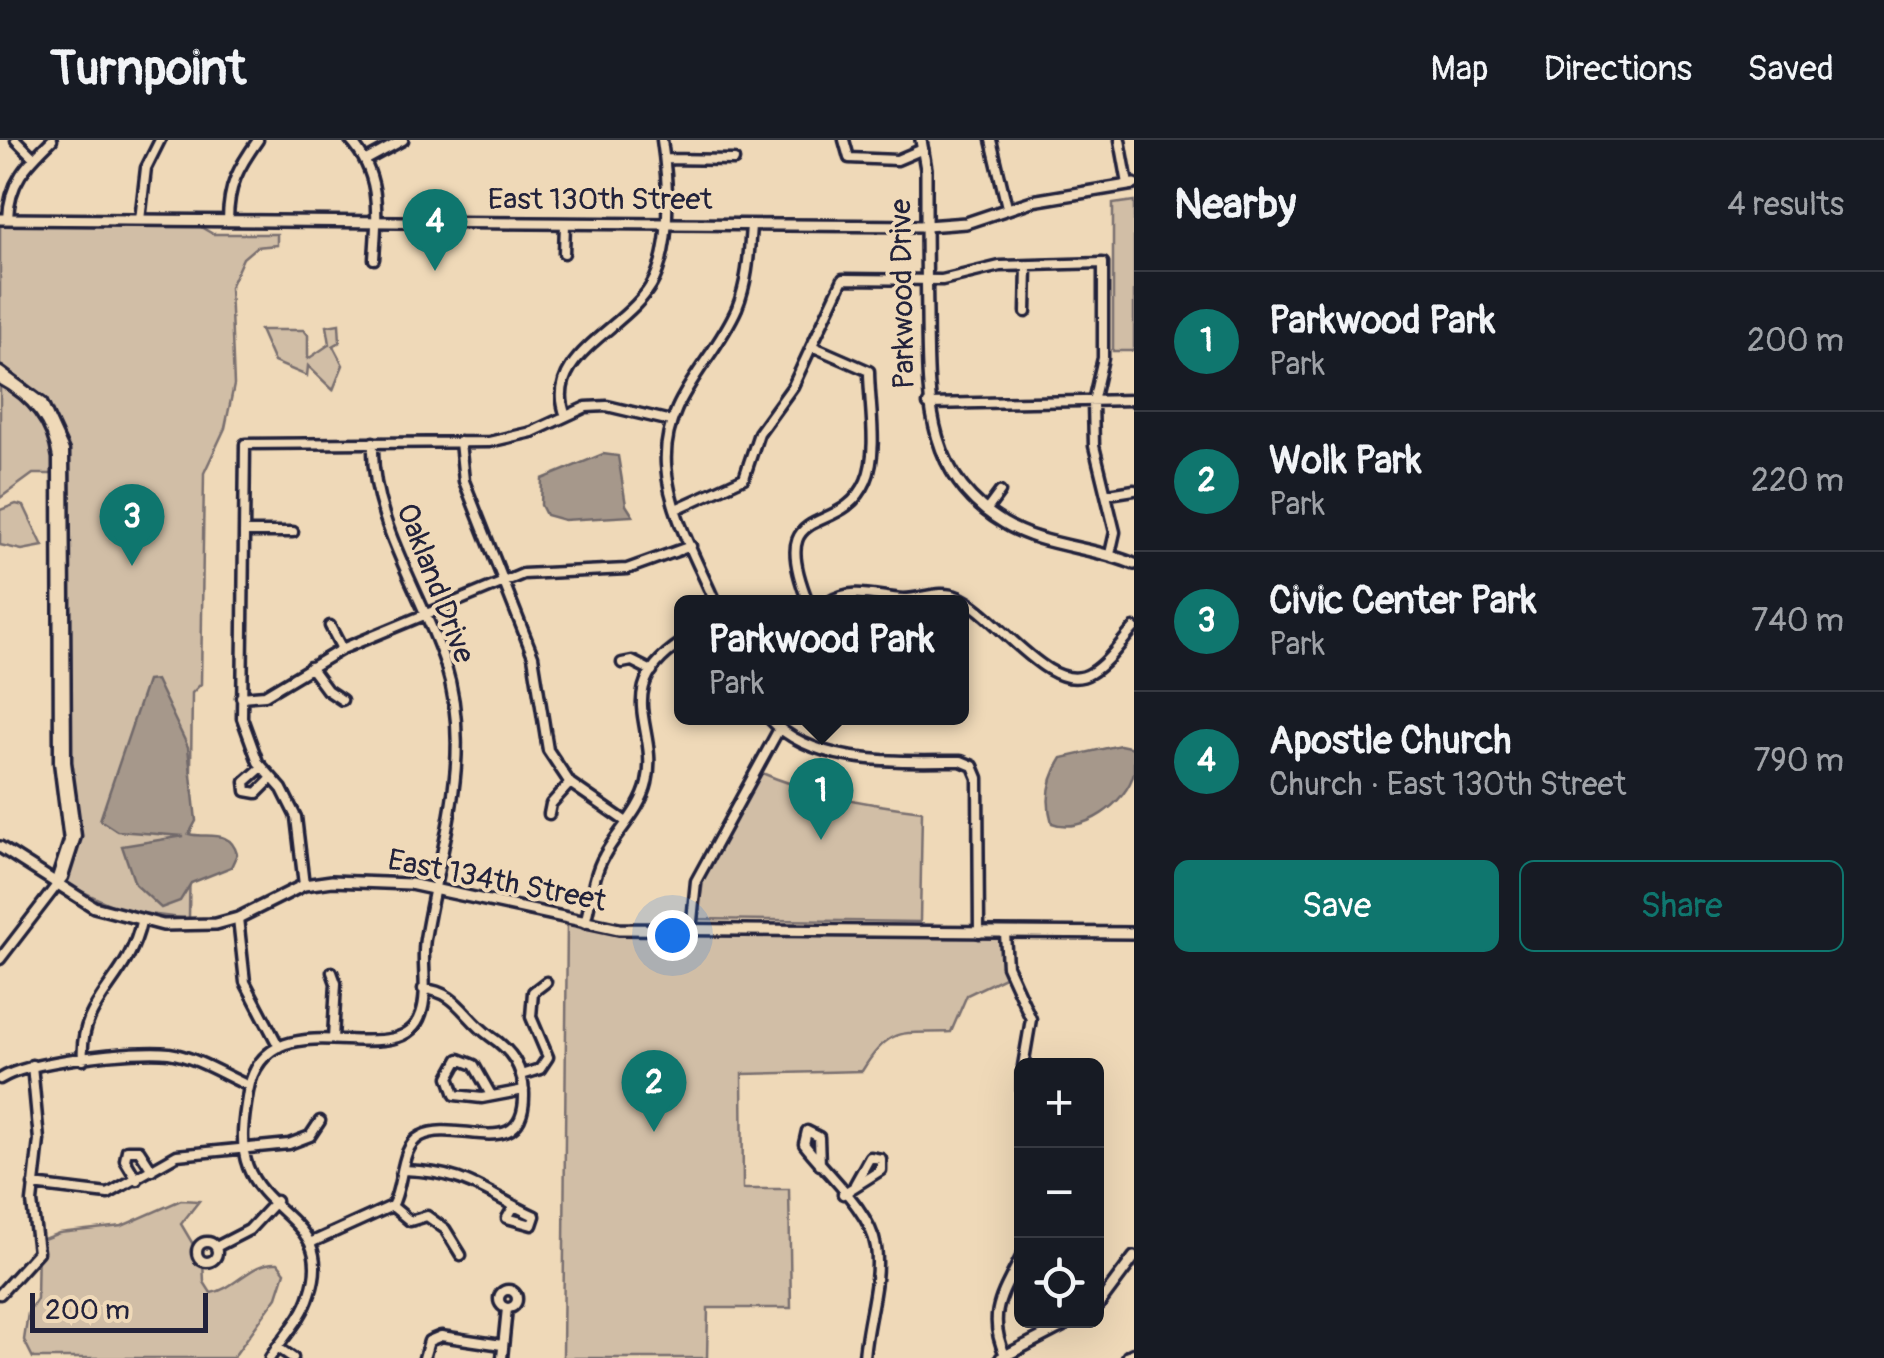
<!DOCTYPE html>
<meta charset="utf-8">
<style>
:root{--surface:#171b24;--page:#242831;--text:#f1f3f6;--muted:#9ea1a6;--line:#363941;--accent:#0f766e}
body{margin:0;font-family:Pangolin,sans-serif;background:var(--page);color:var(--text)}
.controls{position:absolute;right:30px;bottom:30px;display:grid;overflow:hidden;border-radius:15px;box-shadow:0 10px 40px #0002}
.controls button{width:90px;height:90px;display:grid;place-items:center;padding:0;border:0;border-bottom:2px solid var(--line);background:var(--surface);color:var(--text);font:50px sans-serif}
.scale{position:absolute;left:30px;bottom:25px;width:178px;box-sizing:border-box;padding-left:10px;border:5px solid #22223b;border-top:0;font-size:28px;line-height:35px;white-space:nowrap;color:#22223b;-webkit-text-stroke:8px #efd9b8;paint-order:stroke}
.you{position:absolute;left:672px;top:795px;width:35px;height:35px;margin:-25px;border:8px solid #fff;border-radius:50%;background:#1a73e8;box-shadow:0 0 0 15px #1a73e833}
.badge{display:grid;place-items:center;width:65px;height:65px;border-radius:50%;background:var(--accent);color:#fff;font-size:32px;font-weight:700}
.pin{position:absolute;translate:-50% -82px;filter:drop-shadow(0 2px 5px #0008)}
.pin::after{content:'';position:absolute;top:52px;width:35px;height:30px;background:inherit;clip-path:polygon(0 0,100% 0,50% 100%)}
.popup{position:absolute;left:674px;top:455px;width:295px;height:130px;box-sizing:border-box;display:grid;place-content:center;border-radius:15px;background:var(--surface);filter:drop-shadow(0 2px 8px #0005);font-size:32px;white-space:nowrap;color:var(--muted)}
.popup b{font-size:38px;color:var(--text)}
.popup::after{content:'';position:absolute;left:50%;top:100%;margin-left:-20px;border:20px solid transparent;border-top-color:var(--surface)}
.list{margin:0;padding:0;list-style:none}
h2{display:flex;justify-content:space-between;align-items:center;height:130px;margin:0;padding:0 40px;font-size:42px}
h2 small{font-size:32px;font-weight:400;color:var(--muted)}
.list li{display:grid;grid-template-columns:65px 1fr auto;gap:30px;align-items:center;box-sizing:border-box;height:140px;padding:0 40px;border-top:2px solid var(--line)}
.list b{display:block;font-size:38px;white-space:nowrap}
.list p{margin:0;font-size:32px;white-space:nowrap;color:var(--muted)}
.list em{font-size:32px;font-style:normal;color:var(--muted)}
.actions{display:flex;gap:20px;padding:30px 40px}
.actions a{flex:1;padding:22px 0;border:2px solid var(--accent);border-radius:15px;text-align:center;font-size:35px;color:var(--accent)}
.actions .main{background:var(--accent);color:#fff}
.icon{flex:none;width:55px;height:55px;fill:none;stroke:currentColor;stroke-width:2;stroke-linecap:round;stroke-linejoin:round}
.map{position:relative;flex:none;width:1134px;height:1218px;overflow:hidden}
header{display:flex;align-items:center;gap:60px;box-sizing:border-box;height:140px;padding:0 50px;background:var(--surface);border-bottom:2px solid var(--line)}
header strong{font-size:48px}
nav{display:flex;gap:55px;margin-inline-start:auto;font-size:35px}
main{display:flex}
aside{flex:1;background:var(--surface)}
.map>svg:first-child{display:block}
.green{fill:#d1bea6;stroke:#7a7070;stroke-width:2.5}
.water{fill:#a6988b;stroke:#71696b;stroke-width:2.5}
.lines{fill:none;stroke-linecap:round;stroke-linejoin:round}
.minor-casing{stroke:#22223b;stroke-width:15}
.tertiary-casing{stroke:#22223b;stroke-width:16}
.motorway-casing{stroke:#22223b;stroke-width:21}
.minor{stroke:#efd9b8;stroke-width:8}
.tertiary{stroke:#efd9b8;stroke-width:9}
.motorway{stroke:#efd9b8;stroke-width:14}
.labels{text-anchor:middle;stroke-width:8;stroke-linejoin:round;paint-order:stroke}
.street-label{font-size:30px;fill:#22223b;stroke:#efd9b8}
</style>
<header>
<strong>Turnpoint</strong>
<nav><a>Map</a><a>Directions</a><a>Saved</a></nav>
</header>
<main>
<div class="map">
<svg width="1134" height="1218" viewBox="0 0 1134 1218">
<rect width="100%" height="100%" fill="#efd9b8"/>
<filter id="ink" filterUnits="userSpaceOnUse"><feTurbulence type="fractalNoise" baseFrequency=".01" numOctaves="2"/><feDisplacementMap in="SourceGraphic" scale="20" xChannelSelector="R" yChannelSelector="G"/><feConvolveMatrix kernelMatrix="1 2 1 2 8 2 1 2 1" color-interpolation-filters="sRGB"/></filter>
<g filter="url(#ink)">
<path class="green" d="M1134,61V211H1113V64Z
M0,84L199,86L213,94H277V105L256,107L243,118L230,147L234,245L225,288L204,333L201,544L192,553L189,779L124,771L66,744L80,697L70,626V334H33L0,358Z
M339,184L340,202L333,206L343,225L333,250L308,226L307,236L274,222L260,190H304L308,195V219L330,204L327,186Z
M16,364L24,366L43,406L22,410L0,405V370Z
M757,631C811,654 864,664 922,671L920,782L697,779L705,730Z
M567,779L619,789L1005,793L1011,834L967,855L951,892C901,894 890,885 862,931L742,934L743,1049H789L791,1168H708L707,1218H563Z
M181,1060L199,1061L181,1084L203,1121L204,1142L211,1153C236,1149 251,1121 278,1123L285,1132L277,1157L233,1218H33L24,1200L28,1173L37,1159L38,1101L59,1093L122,1086Z"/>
<path class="water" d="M603,314L618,316L626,365L633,376L564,380L546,375L541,365L542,339Z
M156,540L188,607L196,681L189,694C207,699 230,688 237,714L231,727L191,743L180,761L161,768L135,744L122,706L184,696L117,691L100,680L147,541Z
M1120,605L1134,608C1134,615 1134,625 1134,632C1127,663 1082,695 1052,683C1045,660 1049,638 1062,618Z"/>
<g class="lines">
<g class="minor-casing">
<path id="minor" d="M16,0L34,18
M350,0C382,35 377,73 374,119
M844,0L849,18L897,20L923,9
M991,0L1007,67
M1120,0L1128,44
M368,19L403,0
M665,19L734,20
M8,79C9,42 26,25 52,0
M140,80L146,28L160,0
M228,81C228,46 238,28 258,0
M564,113L565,84
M1026,172L1027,126
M0,232L42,263L64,311L66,622L76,696L63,737L0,819
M0,239C32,256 53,282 58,318L59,622L69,701L55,744
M928,264L1134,260
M566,276C541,214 632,189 655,138C672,99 668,41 662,0
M460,302L464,341L533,516L548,610L570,643L625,681
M1109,354L1134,350
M676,369L744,338L759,293L793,246L843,139L942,140L1000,126L1103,123V218L1093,262L1094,306L1115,392L1110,414
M986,371L1000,352
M244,392H293
M715,462C697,420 669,372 666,325C662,260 713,223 737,168C748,141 749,113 751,85
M808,462C766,356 840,401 866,341C879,311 869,263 869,231L814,207
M829,462C855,446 876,458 904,459C923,459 940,449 958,457C996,472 1050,559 1091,533C1108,523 1121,502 1134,488
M330,486L342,509
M622,523L632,521L652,531
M310,527L327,550L342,560
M241,557L265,555L342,509L523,434L627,429L691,406
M769,578C813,627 901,621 961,621L973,626L978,638L979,793
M262,627L245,642L246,651L257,653L272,638
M549,674L551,664L570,643
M304,745L296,677L282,649L258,622L242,578L245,304L489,302L532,292L586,267L607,266L671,281
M238,778L245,842L279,907
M585,783C591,762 593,735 604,716C617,692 641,670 647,643C660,588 610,550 681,503
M691,791L696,741L779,589
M1005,793L1007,826L1031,879L1023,926
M332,832L336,843L333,899
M83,920C78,860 128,843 141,782
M1022,932V1005
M521,935L540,929L548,917L531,877L533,852L546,842
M0,939C27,921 136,909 169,913C196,917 224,935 249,946
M491,955L474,925L459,919L449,937L455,955L482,958L524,950
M820,1025L819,997L807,991L804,1004C826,1033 870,1070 876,1107C881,1143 866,1182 864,1218
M404,1030C467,1032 481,1051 535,1076L532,1085L507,1078L514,1066
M137,1040L125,1020L127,1010H139L152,1030
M33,1045L108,1054L177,1015L289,1004L310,996L320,981
M843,1054L881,1030V1019L870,1017L855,1044
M392,1066L410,1081L427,1076L445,1089L461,1115
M197 1112a10 10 0 1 1 20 0a10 10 0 1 1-20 0Z
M310,1103L392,1066C404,1046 399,1007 421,996C456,977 526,1025 524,953C523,927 511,910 490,896C464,878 457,851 423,849
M216,1107L249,1090L276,1061
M499 1159a9 9 0 1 1 18 0a9 9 0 1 1-18 0Z
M0,1154L38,1112L32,1062L39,1000L32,925
M277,1207L293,1218
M1005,1215C986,1173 1003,1154 1022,1115
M270,1218C283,1197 303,1178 310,1154C334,1084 267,1077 248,1027C239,1004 244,976 248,952C266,851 400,939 421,874C429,852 421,823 425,799C440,706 475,618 445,523C421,450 370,381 373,302
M424,1218L429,1201L441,1196L502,1205
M502,1218L507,1168"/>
</g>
<g class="tertiary-casing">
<path id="tertiary" d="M921,0L926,29C926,77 926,125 927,174C928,256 924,335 1004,383C1043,407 1092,406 1134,424
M0,79L926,86L966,83L1032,61L1134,44
M0,707L94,767L163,785L216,784L238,778L304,745L332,741L410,744L619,789L1134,793
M1096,1168L1134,1117
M1001,1218L1074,1180"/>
</g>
<g class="motorway-casing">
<path id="motorway" d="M1130,1218L1134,1216"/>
</g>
<use href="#minor" class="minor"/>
<use href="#tertiary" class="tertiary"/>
<use href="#motorway" class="motorway"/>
</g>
</g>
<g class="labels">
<g class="street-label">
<text x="600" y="69">East 130th Street</text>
<text transform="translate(902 154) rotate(-91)" y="10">Parkwood Drive</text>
<text transform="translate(436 443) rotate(69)" y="10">Oakland Drive</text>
<text transform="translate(497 740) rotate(11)" y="10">East 134th Street</text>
</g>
</g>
</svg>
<div class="controls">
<button>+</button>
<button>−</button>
<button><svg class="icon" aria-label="locate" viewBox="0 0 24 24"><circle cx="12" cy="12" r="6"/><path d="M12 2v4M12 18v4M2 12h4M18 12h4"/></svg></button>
</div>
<div class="scale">200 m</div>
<div class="you"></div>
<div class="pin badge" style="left:821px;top:700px">1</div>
<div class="popup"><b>Parkwood Park</b>Park</div>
<div class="pin badge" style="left:654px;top:992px">2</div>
<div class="pin badge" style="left:132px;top:426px">3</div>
<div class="pin badge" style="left:435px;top:131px">4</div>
</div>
<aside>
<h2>Nearby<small>4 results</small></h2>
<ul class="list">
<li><span class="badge">1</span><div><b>Parkwood Park</b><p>Park</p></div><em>200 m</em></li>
<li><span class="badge">2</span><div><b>Wolk Park</b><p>Park</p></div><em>220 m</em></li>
<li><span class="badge">3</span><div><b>Civic Center Park</b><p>Park</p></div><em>740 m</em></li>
<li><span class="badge">4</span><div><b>Apostle Church</b><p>Church · East 130th Street</p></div><em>790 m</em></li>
</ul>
<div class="actions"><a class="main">Save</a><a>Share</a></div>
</aside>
</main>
